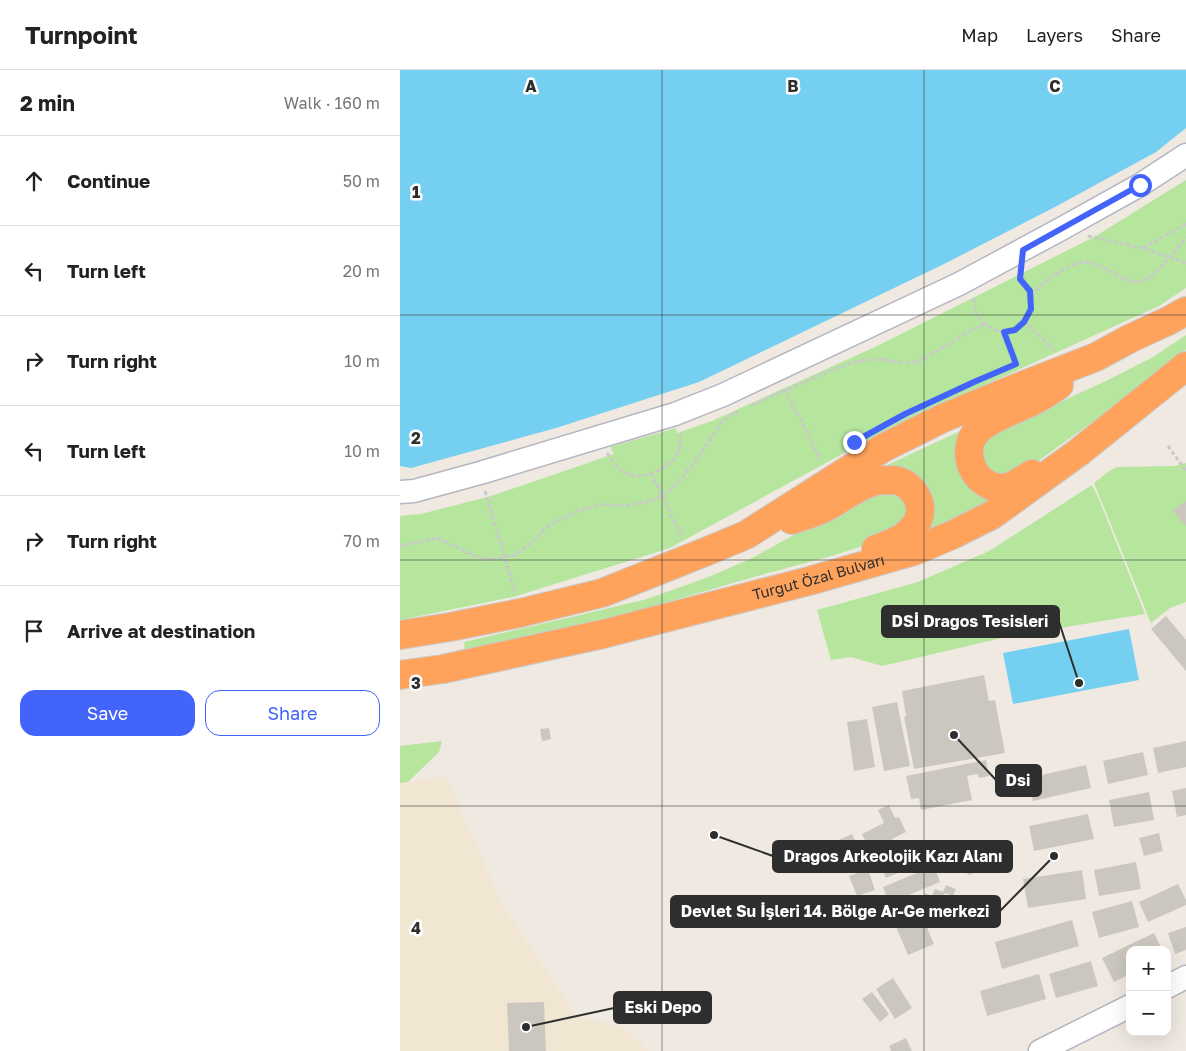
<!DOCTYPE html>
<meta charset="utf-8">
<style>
:root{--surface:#fff;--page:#f6f6f6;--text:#222;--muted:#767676;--line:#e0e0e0;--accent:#4264fb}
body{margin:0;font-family:"Golos Text",sans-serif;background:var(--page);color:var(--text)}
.controls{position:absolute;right:15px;bottom:15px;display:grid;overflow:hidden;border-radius:10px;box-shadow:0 5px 20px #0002}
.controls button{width:45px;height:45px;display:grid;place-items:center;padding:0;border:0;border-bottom:1px solid var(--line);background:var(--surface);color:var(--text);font:25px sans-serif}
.stop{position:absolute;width:15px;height:15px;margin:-11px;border:4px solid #4264fb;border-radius:50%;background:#fff}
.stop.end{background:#4264fb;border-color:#fff;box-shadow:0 1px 5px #0008}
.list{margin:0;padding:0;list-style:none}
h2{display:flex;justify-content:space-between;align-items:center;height:65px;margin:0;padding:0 20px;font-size:21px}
h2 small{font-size:16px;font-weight:400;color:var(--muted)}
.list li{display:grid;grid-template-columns:32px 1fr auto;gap:15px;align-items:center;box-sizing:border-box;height:90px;padding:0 20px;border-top:1px solid var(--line)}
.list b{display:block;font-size:19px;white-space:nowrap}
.list em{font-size:16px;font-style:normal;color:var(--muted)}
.actions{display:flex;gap:10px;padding:15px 20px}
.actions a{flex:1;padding:11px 0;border:1px solid var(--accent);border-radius:15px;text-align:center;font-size:18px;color:var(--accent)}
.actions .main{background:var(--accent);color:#fff}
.icon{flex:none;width:28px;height:28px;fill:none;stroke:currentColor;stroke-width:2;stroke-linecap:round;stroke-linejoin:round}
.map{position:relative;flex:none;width:786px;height:981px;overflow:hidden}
header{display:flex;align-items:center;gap:30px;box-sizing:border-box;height:70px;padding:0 25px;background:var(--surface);border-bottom:1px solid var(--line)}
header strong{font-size:24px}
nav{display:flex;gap:28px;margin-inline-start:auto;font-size:18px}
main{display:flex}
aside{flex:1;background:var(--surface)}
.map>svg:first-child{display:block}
.education{fill:#f0e6d1}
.green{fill:#b6e59e}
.water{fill:#75cff0}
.building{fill:#cbc7bf}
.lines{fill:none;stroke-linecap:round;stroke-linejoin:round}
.minor-casing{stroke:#b4b7c1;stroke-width:25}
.highway-casing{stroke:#c9c9c9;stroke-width:30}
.path{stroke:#c9c9c9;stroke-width:3;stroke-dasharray:4 2.5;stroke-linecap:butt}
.minor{stroke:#fff;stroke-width:22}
.highway{stroke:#ffa35c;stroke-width:28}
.route{stroke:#4264fb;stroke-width:6}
.grid{fill:none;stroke:#2e2e2e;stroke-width:1;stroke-opacity:0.55}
.labels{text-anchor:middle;stroke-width:5;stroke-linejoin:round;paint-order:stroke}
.street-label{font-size:15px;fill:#2e2e2e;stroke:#fff}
.grid-label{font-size:16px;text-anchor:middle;font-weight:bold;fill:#2e2e2e;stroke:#fff;stroke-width:5;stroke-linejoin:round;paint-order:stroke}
.leader{fill:none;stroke:#2e2e2e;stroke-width:2}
.callout-dot{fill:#2e2e2e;stroke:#fff;stroke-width:2}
.callout{fill:#2e2e2e;stroke:#2e2e2e;stroke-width:2}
.callout-label{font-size:16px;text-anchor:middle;font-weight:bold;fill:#fff}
</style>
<header>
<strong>Turnpoint</strong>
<nav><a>Map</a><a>Layers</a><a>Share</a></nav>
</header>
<main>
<aside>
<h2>2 min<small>Walk · 160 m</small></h2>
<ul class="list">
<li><svg class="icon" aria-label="ahead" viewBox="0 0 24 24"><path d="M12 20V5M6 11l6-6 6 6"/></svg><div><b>Continue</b></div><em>50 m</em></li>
<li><svg class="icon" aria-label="left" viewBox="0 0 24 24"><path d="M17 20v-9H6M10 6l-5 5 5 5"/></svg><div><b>Turn left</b></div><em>20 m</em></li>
<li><svg class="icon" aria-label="right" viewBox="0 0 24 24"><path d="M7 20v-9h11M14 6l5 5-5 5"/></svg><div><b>Turn right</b></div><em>10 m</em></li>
<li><svg class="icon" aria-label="left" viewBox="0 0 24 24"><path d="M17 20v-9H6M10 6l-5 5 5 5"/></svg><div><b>Turn left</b></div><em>10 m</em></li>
<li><svg class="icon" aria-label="right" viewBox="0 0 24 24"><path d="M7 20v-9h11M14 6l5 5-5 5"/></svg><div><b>Turn right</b></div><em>70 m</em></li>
<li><svg class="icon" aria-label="arrive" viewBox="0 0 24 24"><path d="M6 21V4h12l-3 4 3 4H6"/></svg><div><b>Arrive at destination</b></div></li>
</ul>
<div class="actions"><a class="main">Save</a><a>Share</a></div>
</aside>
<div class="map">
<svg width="786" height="981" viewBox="0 0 786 981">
<rect width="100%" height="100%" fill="#efe9e1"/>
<path class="education" d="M46,706L101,832L177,946L223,957L249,981H0V713Z"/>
<path class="green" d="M786,110V218L759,236L490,358L270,478L113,527L0,550V446L21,444L91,426L214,384L210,377L276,358L277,363L312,351L475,277L694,167Z
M786,265V280L759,299L701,346L620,404L598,408L582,397L583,371L617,352L708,310L753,287Z
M567,358L596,428L526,466L531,455V433L505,399L487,395Z
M786,393V532L770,538L751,553L694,413L709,401L717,397L774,396Z
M692,415L698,427L745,544L606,567L482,596L451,587L431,590L417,540L518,512L589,481Z
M496,419L512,444L490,467L435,485L354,507L233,542L147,565L65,582L64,572L180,545L247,529L311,506L352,488L470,423Z
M42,671L39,682L8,712L0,713V676Z"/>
<path class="water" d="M0,0H786V58L756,82L653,138L546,193L299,312L156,358L11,398L0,396Z
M729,559L739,610L613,634L603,583Z"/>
<path class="building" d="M786,431V456L773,441Z
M766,546L786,570V601L751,559Z
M584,605L589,631L595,630L605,683L514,699L504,647L506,646L502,621Z
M497,632L510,696L484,701L472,637Z
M467,649L475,697L454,701L447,652Z
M149,658L151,669L142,671L140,659Z
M786,671V697L758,703L753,678Z
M743,682L748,705L708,714L703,691Z
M586,690L589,706L579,708L578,704L567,706L572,730L521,740L519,728L511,729L506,706Z
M686,695L691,718L633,731L628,708Z
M786,718V745L777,747L772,721Z
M749,722L754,750L714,757L709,730Z
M489,735L495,748L499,747L506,762L492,769L495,775L472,785L462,764L484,753L478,740Z
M688,744L694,769L634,781L629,756Z
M759,763L763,781L744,786L739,768Z
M452,764L460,782L443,790L434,772Z
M577,772L582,785L585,784L588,793L580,797L582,800L569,805L567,803L565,804L555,782Z
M515,777L522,793L486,808L479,792Z
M736,792L741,819L699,826L694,800Z
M534,796L540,812L489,833L483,817Z
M468,799L475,820L457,826L449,806Z
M682,800L686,829L628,838L623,809Z
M778,814L786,830V835L748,852L739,832Z
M546,815L556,819L553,826L545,823L541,830L535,827L531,834L524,831L521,838L514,835L511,842L504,838L500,846L491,841L494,834L501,838L505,831L511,834L514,827L521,830L525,823L532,826L535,819L543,822Z
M732,831L739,857L699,868L692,842Z
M520,841L534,874L508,885L494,852Z
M672,850L679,876L602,899L595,872Z
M786,857V880L775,884L768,863Z
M754,863L762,880H730V904L714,912L702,888Z
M691,891L698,916L656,928L649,904Z
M639,904L646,929L587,946L580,921Z
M493,908L512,938L495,949L476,919Z
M472,922L489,944L480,952L462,929Z
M144,932L146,981H109L107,933Z
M506,968L512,981H491L489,976Z"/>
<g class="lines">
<g class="minor-casing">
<path id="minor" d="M0,422L14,421L80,403L275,344L323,325L559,214L661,159L740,115L786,85
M767,917L786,907
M640,981L730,936"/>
</g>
<g class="highway-casing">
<g id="highway">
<path d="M632,404C623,409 612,418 601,418C572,416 559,380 578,360C588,350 619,338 633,331C642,327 650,321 659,315"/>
<path d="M392,450C400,447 409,445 418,441C438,433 454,416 476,411C481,410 490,410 495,410C509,412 521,428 520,441C520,449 515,456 510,461C502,470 487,475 476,479"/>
<path d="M0,565L50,557L120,543L202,523L305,482L346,465L483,378L541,349L616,318L696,287L729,269L768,251L786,241"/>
<path id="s1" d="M0,605L43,599L203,564L409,511L514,481L552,465L592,445L679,382L786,296"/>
</g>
</g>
<path class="path" d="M688,166L742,178L786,193
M743,178L786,154
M631,226C640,215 648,209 660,201C666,198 679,191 685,192C704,192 725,217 743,211C755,207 779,177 786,167
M573,229L574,231L576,244L585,254L594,260L604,262L615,260L624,251L631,239L630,221L620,209V202
M624,251L654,280
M604,262L615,294
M385,319L421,390
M352,335L428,302L454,292L478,289L507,293L518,292L576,258L585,254
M768,376L786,401
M207,383C212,390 218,399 226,403C243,411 268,399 277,384C281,377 281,369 281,361
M251,403L282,468
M85,421L115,522
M0,476L38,468L77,487L86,489H96L115,485L136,469L143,461L155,452L178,441L204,434L223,436L252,431L268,421L278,412L296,391L322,352L331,345L338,342"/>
<use href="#minor" class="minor"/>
<use href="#highway" class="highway"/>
</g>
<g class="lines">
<path class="route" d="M454,372L505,344L574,312L616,294L604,262L615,260L624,252L631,239L630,221L620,209L623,180L740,115"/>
</g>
<path class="grid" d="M262,0V981M524,0V981M0,245H786M0,490H786M0,736H786"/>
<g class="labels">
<g class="street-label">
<text dy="5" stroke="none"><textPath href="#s1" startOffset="430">Turgut Özal Bulvarı</textPath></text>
</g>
</g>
<g class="grid-label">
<text x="131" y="22">A</text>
<text x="393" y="22">B</text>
<text x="655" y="22">C</text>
<text x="16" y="128">1</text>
<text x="16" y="374">2</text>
<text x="16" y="619">3</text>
<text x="16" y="864">4</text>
</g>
<path class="leader" d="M679 613L659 552M554 665L596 710M314 765L373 786M654 786L600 841M126 957L214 938"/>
<g class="callout-dot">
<circle cx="679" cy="613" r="5"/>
<circle cx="554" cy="665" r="5"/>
<circle cx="314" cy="765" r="5"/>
<circle cx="654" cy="786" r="5"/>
<circle cx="126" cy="957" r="5"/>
</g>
<g class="callout">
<rect x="482" y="536" width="177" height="31" rx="5"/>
<rect x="596" y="695" width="45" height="31" rx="5"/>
<rect x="373" y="771" width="239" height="31" rx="5"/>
<rect x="271" y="826" width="329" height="31" rx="5"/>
<rect x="214" y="922" width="97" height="31" rx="5"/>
</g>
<g class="callout-label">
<text x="570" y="557">DSİ Dragos Tesisleri</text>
<text x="618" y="716">Dsi</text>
<text x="493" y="792">Dragos Arkeolojik Kazı Alanı</text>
<text x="435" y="847">Devlet Su İşleri 14. Bölge Ar-Ge merkezi</text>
<text x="263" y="943">Eski Depo</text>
</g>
</svg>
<div class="controls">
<button>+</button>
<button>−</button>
</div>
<div class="stop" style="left:740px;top:115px"></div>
<div class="stop end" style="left:454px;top:372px"></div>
</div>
</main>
